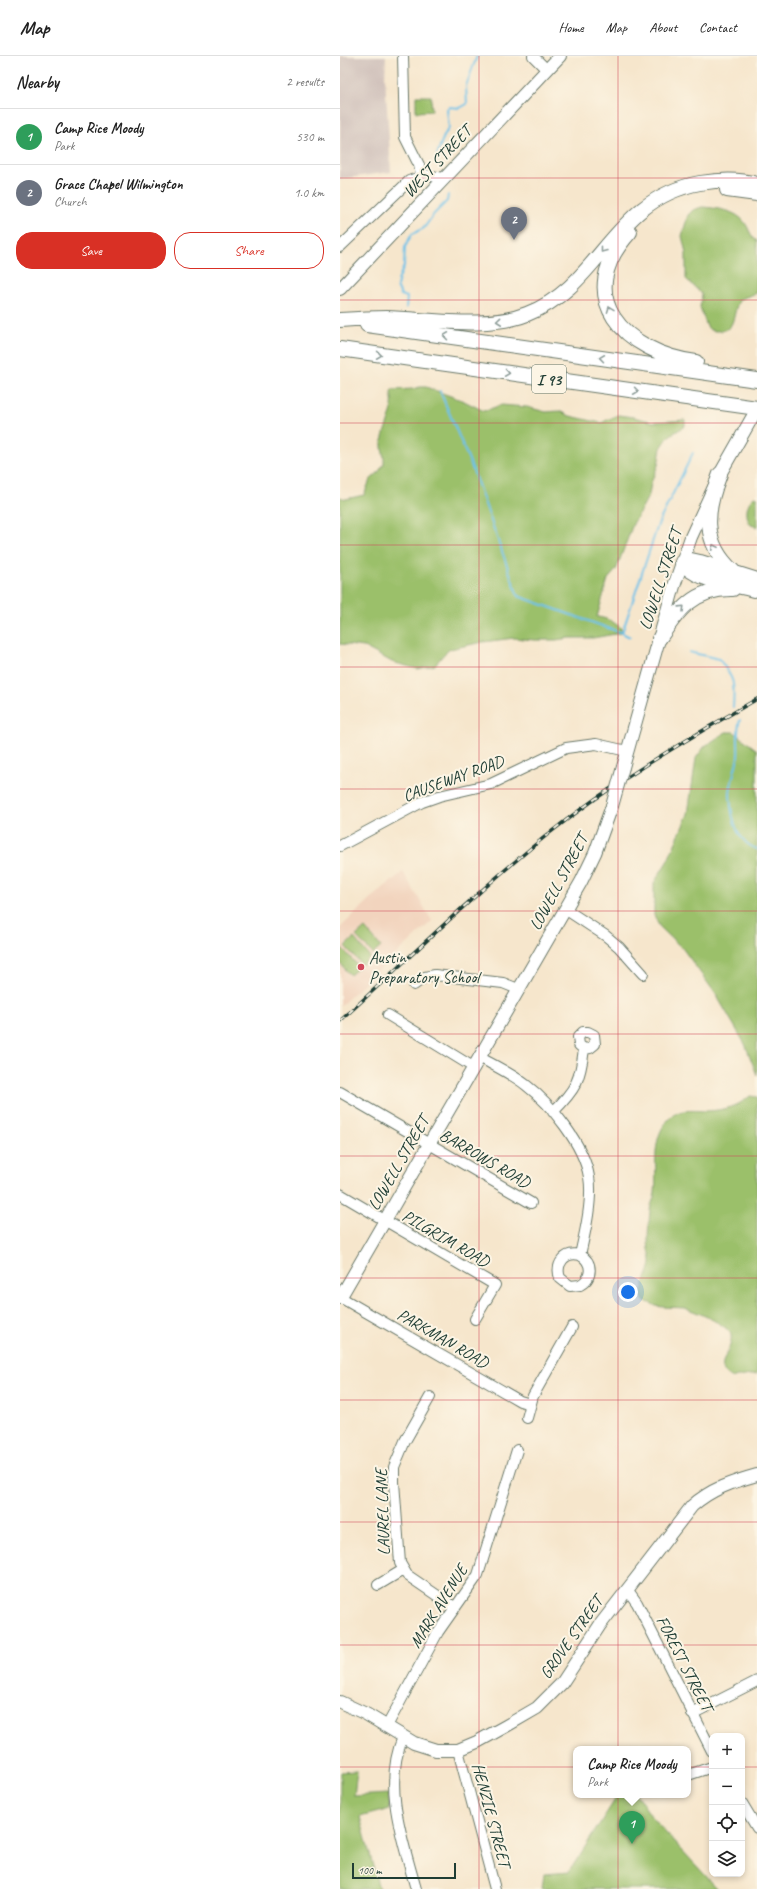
<!DOCTYPE html>
<meta charset="utf-8">
<style>
:root{--surface:#fff;--page:#f2f2f2;--text:#222;--muted:#767676;--line:#e0e0e0;--accent:#d93025}
body{margin:0;font-family:Caveat,sans-serif;background:var(--page);color:var(--text)}
.controls{position:absolute;right:12px;bottom:12px;display:grid;overflow:hidden;border-radius:8px;box-shadow:0 2px 6px #0003}
.controls button{width:36px;height:36px;display:grid;place-items:center;padding:0;border:0;border-bottom:1px solid var(--line);background:var(--surface);color:var(--text);font:20px sans-serif}
.scale{position:absolute;left:12px;bottom:10px;width:104px;box-sizing:border-box;padding-left:4px;border:2px solid #1f3d34;border-top:0;font-size:11px;line-height:14px;white-space:nowrap;color:#1f3d34;-webkit-text-stroke:3px #fcf5e5;paint-order:stroke}
.you{position:absolute;left:288px;top:1236px;width:14px;height:14px;margin:-10px;border:3px solid #fff;border-radius:50%;background:#1a73e8;box-shadow:0 0 0 6px #1a73e833}
.badge{display:grid;place-items:center;width:26px;height:26px;border-radius:50%;background:var(--accent);color:#fff;font-size:13px;font-weight:700}
.pin{position:absolute;translate:-50% -33px;filter:drop-shadow(0 1px 2px #0008)}
.pin::after{content:'';position:absolute;top:21px;width:14px;height:12px;background:inherit;clip-path:polygon(0 0,100% 0,50% 100%)}
.popup{position:absolute;left:233px;top:1690px;width:118px;height:52px;box-sizing:border-box;display:grid;place-content:center;border-radius:8px;background:var(--surface);filter:drop-shadow(0 1px 3px #0005);font-size:13px;white-space:nowrap;color:var(--muted)}
.popup b{font-size:15px;color:var(--text)}
.popup::after{content:'';position:absolute;left:50%;top:100%;margin-left:-8px;border:8px solid transparent;border-top-color:var(--surface)}
.list{margin:0;padding:0;list-style:none}
h2{display:flex;justify-content:space-between;align-items:center;height:52px;margin:0;padding:0 16px;font-size:17px}
h2 small{font-size:13px;font-weight:400;color:var(--muted)}
.list li{display:grid;grid-template-columns:26px 1fr auto;gap:12px;align-items:center;box-sizing:border-box;height:56px;padding:0 16px;border-top:1px solid var(--line)}
.list b{display:block;font-size:15px;white-space:nowrap}
.list p{margin:0;font-size:13px;white-space:nowrap;color:var(--muted)}
.list em{font-size:13px;font-style:normal;color:var(--muted)}
.actions{display:flex;gap:8px;padding:12px 16px}
.actions a{flex:1;padding:9px 0;border:1px solid var(--accent);border-radius:16px;text-align:center;font-size:14px;color:var(--accent)}
.actions .main{background:var(--accent);color:#fff}
.icon{flex:none;width:22px;height:22px;fill:none;stroke:currentColor;stroke-width:2;stroke-linecap:round;stroke-linejoin:round}
.map{position:relative;flex:none;width:417px;height:1833px;overflow:hidden}
header{display:flex;align-items:center;gap:24px;box-sizing:border-box;height:56px;padding:0 20px;background:var(--surface);border-bottom:1px solid var(--line)}
header strong{font-size:19px}
nav{display:flex;gap:22px;margin-inline-start:auto;font-size:14px}
main{display:flex}
aside{flex:1;background:var(--surface)}
.map>svg:first-child{display:block}
.built{fill:#f2d4be}
.industrial{fill:#cfc0ba}
.green{fill:#9bc06a;stroke:#5d7e4f}
.lines{fill:none;stroke-linecap:round;stroke-linejoin:round}
.stream{stroke:#6dc2ea;stroke-width:2}
.minor-casing{stroke:#6a7869;stroke-width:12}
.major-casing{stroke:#6a7869;stroke-width:14}
.highway-casing{stroke:#6a7869;stroke-width:16}
.minor{stroke:#fff;stroke-width:10}
.major{stroke:#fff;stroke-width:12}
.highway{stroke:#fff;stroke-width:14}
.rail-casing{stroke:#1f3d34;stroke-width:3.5}
.rail{stroke:#fcf5e5;stroke-width:2;stroke-dasharray:6;stroke-linecap:butt}
.major-bridge-casing{stroke:#6a7869;stroke-width:14;stroke-linecap:butt}
.major-bridge{stroke:#fff;stroke-width:12}
.oneway{stroke:#8f9e9a}
.grid{fill:none;stroke:#d1495b;stroke-width:1;stroke-opacity:0.55}
.poi-dot{fill:#d1495b;stroke:#fcf5e5;stroke-width:1.5}
.labels{text-anchor:middle;stroke-width:4;stroke-linejoin:round;paint-order:stroke}
.shield{fill:#fcf5e5;stroke:#617469;stroke-width:1}
.shield-label{font-size:16px;font-weight:bold;fill:#1f3d34}
.street-label{font-size:17px;fill:#1f3d34;stroke:#fcf5e5}
.poi-label{font-size:17px;fill:#1f3d34;stroke:#fcf5e5;text-anchor:start}
</style>
<header>
<strong>Map</strong>
<nav><a>Home</a><a>Map</a><a>About</a><a>Contact</a></nav>
</header>
<main>
<aside>
<h2>Nearby<small>2 results</small></h2>
<ul class="list">
<li><span class="badge" style="background:#2e9e5b">1</span><div><b>Camp Rice Moody</b><p>Park</p></div><em>530 m</em></li>
<li><span class="badge" style="background:#6b7280">2</span><div><b>Grace Chapel Wilmington</b><p>Church</p></div><em>1.0 km</em></li>
</ul>
<div class="actions"><a class="main">Save</a><a>Share</a></div>
</aside>
<div class="map">
<svg width="417" height="1833" viewBox="0 0 417 1833">
<rect width="100%" height="100%" fill="#fcf5e5"/>
<filter id="ink" filterUnits="userSpaceOnUse"><feTurbulence type="fractalNoise" baseFrequency=".025" numOctaves="2"/><feDisplacementMap in="SourceGraphic" scale="8" xChannelSelector="R" yChannelSelector="G"/><feConvolveMatrix kernelMatrix="1 2 1 2 8 2 1 2 1" color-interpolation-filters="sRGB"/></filter>
<filter id="wash" filterUnits="userSpaceOnUse"><feTurbulence type="fractalNoise" baseFrequency=".012" numOctaves="4" result="noise"/><feDisplacementMap in="SourceGraphic" scale="16" xChannelSelector="R" yChannelSelector="G"/><feGaussianBlur stdDeviation="0.9" result="paint"/><feColorMatrix in="noise" values="0 0 0 0 0 0 0 0 0 0 0 0 0 0 0 0 0 1.4 0 .05"/><feComposite in="paint" operator="in"/></filter>
<g filter="url(#wash)">
<rect width="100%" height="100%" fill="#f6e6cc"/>
<path class="built" d="M63,816L92,865L0,950V872L37,837Z"/>
<path class="industrial" d="M0,0H46L45,22L51,116L0,123Z"/>
<path class="green" d="M76,40H91L92,55L76,56Z
M362,151C375,152 397,154 405,167C410,174 410,180 417,185V237L400,243C392,255 397,275 379,275C374,275 371,275 367,271L360,251L362,238L346,223V197L342,180L348,159L353,154Z
M80,331H86L124,345L144,355L161,349L187,351L206,356L219,355L230,360L261,367L278,359L293,361L314,366L345,364V370L329,380L321,392L318,409L311,427L309,439L293,468L276,514L268,523L257,561C267,562 274,566 281,572V577L253,582H229L216,584H194L174,582L143,586L110,593L104,598L95,609L78,613L52,606L24,591L0,588V441L6,443L24,439L30,424L37,418L44,408C45,400 41,394 42,386C45,369 56,355 51,337L52,334L73,333Z
M417,440V471L411,469C404,461 406,443 417,440Z
M386,676H394L417,694V1019L405,988L375,937L343,893L319,870L314,859V827L328,804L348,758L356,702L365,690Z
M25,872L41,891L33,898L16,880Z
M14,882L30,901L22,909L5,890Z
M2,892L19,911L10,919L0,907V894Z
M410,1040L417,1041V1318L392,1322C370,1310 394,1296 391,1279C389,1269 353,1254 344,1252C335,1251 325,1252 316,1250C312,1248 310,1246 305,1246C295,1237 311,1217 311,1206C311,1199 308,1192 308,1185C308,1175 309,1165 310,1155C310,1149 314,1144 315,1137C318,1111 309,1080 332,1060C341,1052 357,1055 368,1055C383,1054 398,1051 410,1040Z
M17,1715L14,1740L48,1738L50,1753L20,1761L39,1833H0V1716Z
M278,1739H297L313,1763L378,1833H202L204,1818L229,1816Z"/>
<g class="lines">
<path class="stream" d="M96,106C96,98 104,78 109,72L107,53L109,51L120,52L127,48L126,30L137,0
M66,252L67,241L61,239L57,230L59,222L64,210L65,191L72,178L84,172L94,158L107,145L108,139
M100,335L131,409L178,540L282,577
M290,581L282,577L319,466L353,397
M349,596L379,603C394,623 395,625 393,651
M400,664C396,676 399,687 398,700C396,713 390,726 390,739C391,759 396,786 417,793"/>
</g>
</g>
<g filter="url(#ink)">
<g class="lines">
<g class="minor-casing">
<path id="minor" d="M63,0L65,81L79,109L81,119
M193,0L206,13
M0,191L69,125L85,119L104,122
M0,790L82,746L99,740L151,728L226,692L256,688L287,695
M225,853L266,880L279,891L303,918
M74,929L85,921L95,919L163,927L178,933
M48,959L133,1011
M139,1001C155,1010 172,1018 186,1029C211,1048 244,1089 249,1121C253,1143 245,1177 240,1199C225,1195 215,1208 220,1222L230,1230L240,1229C253,1222 253,1206 240,1199
M0,1036L191,1147
M213,1056C236,1033 240,1025 244,993L250,992L255,988L254,979L248,976H243L238,981L239,989L244,993
M0,1138L155,1229L135,1263
M0,1241L180,1345L190,1348
M90,1341L65,1385L54,1411V1426L60,1507L67,1519L114,1551
M187,1362L193,1340L232,1271
M38,1529L63,1514
M287,1533L297,1547L372,1695
M352,1658L417,1625
M47,1670L98,1576L138,1519L177,1394
M63,1681C42,1730 63,1785 76,1833
M118,1694L155,1833
M348,1719L372,1711
M402,1747L417,1772"/>
</g>
<g class="major-casing">
<path id="major" d="M0,233L220,0
M283,711L334,530L351,481L380,418L417,353
M0,1242L241,826L255,797L272,750
M0,1646L26,1658L74,1687L96,1694H118L137,1686L166,1670L197,1652L222,1627L260,1569L352,1450C371,1433 392,1426 417,1419"/>
</g>
<g class="highway-casing">
<path id="highway" d="M387,134L417,138
M290,176C231,241 284,296 356,306
M0,264C15,263 30,262 46,262C89,263 147,274 187,258C262,229 272,143 360,127C378,124 399,123 417,128
M27,269L417,324
M0,293L417,352
M380,418C366,454 361,486 393,515
M414,534C393,528 354,525 342,506L351,504L360,506L417,524
M319,583C339,554 354,532 393,533"/>
</g>
<use href="#minor" class="minor"/>
<use href="#major" class="major"/>
<use href="#highway" class="highway"/>
<g class="rail-casing">
<path id="rail" d="M0,965C68,903 135,837 207,779C272,727 344,685 417,643"/>
</g>
<use href="#rail" class="rail"/>
<g class="major-bridge-casing">
<path id="major-bridge" d="M272,750L283,711"/>
</g>
<use href="#major-bridge" class="major-bridge"/>
</g>
<defs><path id="oneway-chevron" d="M-2-3.5L2.5 0L-2 3.5" fill="none" stroke-width="1.6" stroke-linecap="round" stroke-linejoin="round"/></defs>
<g class="oneway">
<use href="#oneway-chevron" transform="translate(263 194) rotate(128)"/>
<use href="#oneway-chevron" transform="translate(270 253) rotate(-111)"/>
<use href="#oneway-chevron" transform="translate(159 265) rotate(174)"/>
<use href="#oneway-chevron" transform="translate(106 280) rotate(-172)"/>
<use href="#oneway-chevron" transform="translate(39 299) rotate(8)"/>
<use href="#oneway-chevron" transform="translate(262 302) rotate(-172)"/>
<use href="#oneway-chevron" transform="translate(167 317) rotate(8)"/>
<use href="#oneway-chevron" transform="translate(296 335) rotate(8)"/>
<use href="#oneway-chevron" transform="translate(374 491) rotate(-115)"/>
<use href="#oneway-chevron" transform="translate(342 552) rotate(-44)"/>
</g>
</g>
<path class="grid" d="M139,0V1833M278,0V1833M0,122H417M0,244H417M0,367H417M0,489H417M0,611H417M0,733H417M0,855H417M0,978H417M0,1100H417M0,1222H417M0,1344H417M0,1466H417M0,1589H417M0,1711H372M402,1711H417"/>
<circle class="poi-dot" cx="21" cy="911" r="4"/>
<g class="labels">
<rect class="shield" x="192" y="309" width="34" height="28" rx="3"/>
<g class="shield-label">
<text x="209" y="329">I 93</text>
</g>
<g class="street-label">
<text transform="translate(97 105) rotate(-47)" y="6">WEST STREET</text>
<text transform="translate(320 523) rotate(-72)" y="6">LOWELL STREET</text>
<text transform="translate(113 722) rotate(-20)" y="6">CAUSEWAY ROAD</text>
<text transform="translate(218 826) rotate(-62)" y="6">LOWELL STREET</text>
<text transform="translate(145 1102) rotate(30)" y="6">BARROWS ROAD</text>
<text transform="translate(58 1107) rotate(-60)" y="6">LOWELL STREET</text>
<text transform="translate(106 1182) rotate(30)" y="6">PILGRIM ROAD</text>
<text transform="translate(103 1282) rotate(30)" y="6">PARKMAN ROAD</text>
<text transform="translate(42 1456) rotate(-92)" y="6">LAUREL LANE</text>
<text transform="translate(98 1550) rotate(-58)" y="6">MARK AVENUE</text>
<text transform="translate(231 1581) rotate(-55)" y="6">GROVE STREET</text>
<text transform="translate(345 1607) rotate(63)" y="6">FOREST STREET</text>
<text transform="translate(152 1759) rotate(75)" y="6">HENZIE STREET</text>
</g>
<g class="poi-label">
<text x="29" y="907">Austin<tspan x="29" dy="20">Preparatory School</tspan></text>
</g>
</g>
</svg>
<div class="controls">
<button>+</button>
<button>−</button>
<button><svg class="icon" aria-label="locate" viewBox="0 0 24 24"><circle cx="12" cy="12" r="6"/><path d="M12 2v4M12 18v4M2 12h4M18 12h4"/></svg></button>
<button><svg class="icon" aria-label="layers" viewBox="0 0 24 24"><path d="M12 4l9 5-9 5-9-5zM3 14l9 5 9-5"/></svg></button>
</div>
<div class="scale">100 m</div>
<div class="you"></div>
<div class="pin badge" style="left:292px;top:1788px;background:#2e9e5b">1</div>
<div class="popup"><b>Camp Rice Moody</b>Park</div>
<div class="pin badge" style="left:174px;top:184px;background:#6b7280">2</div>
</div>
</main>
